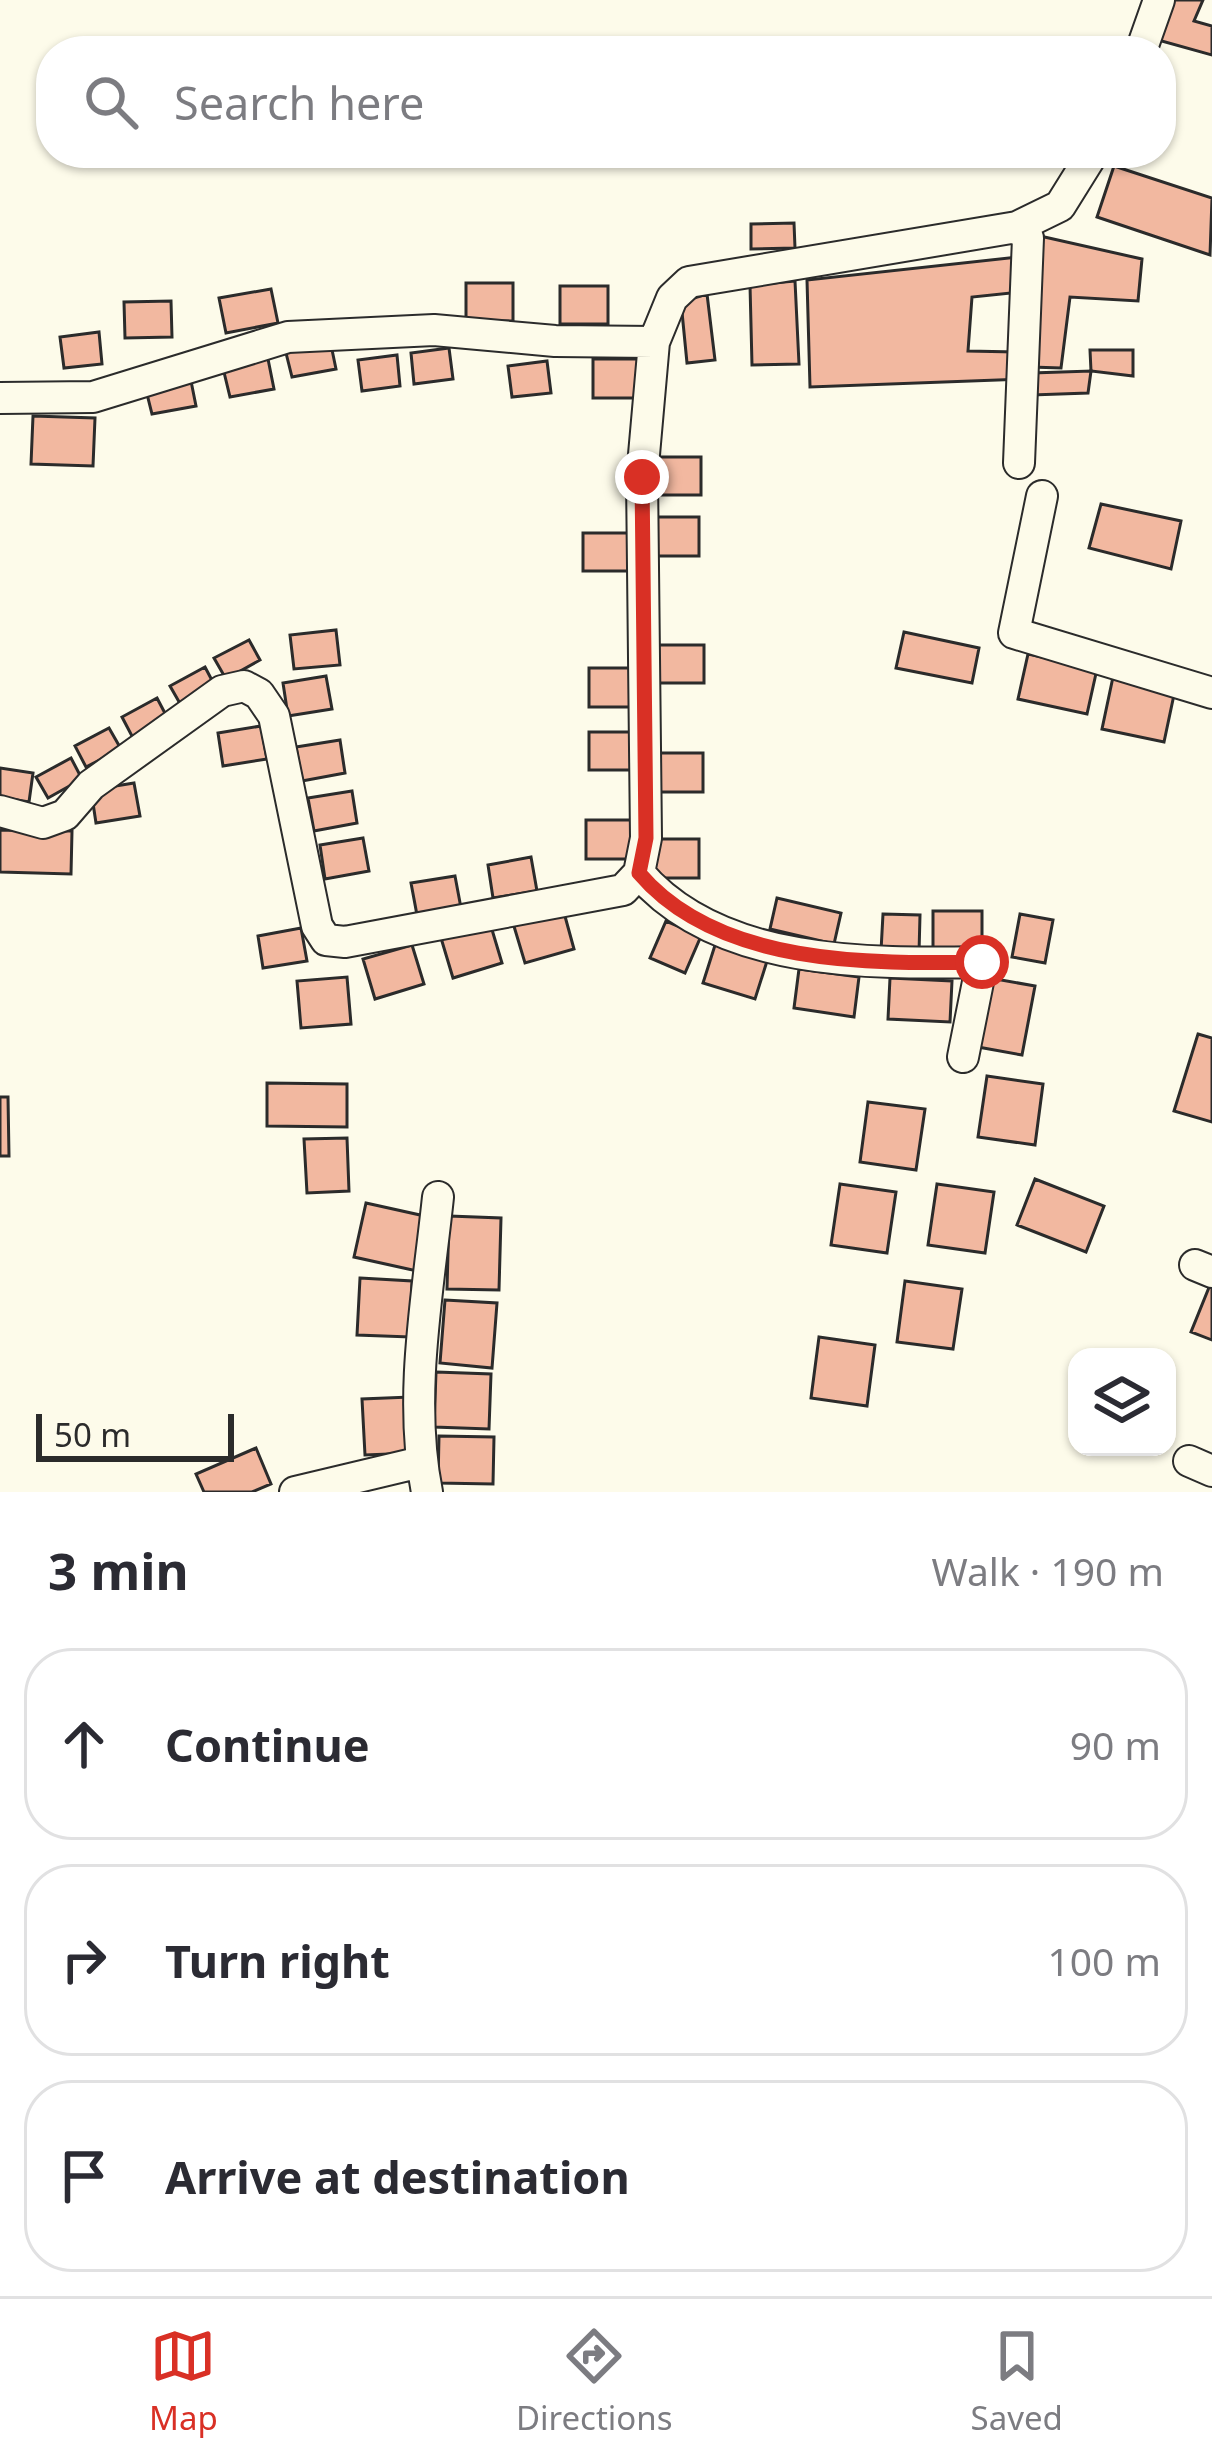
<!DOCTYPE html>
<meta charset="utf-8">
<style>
:root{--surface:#fff;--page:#f2f2f3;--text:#2b2b33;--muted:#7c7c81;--line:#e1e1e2;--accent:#d93025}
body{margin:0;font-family:"Noto Sans",sans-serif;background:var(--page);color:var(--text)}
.controls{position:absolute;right:36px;bottom:36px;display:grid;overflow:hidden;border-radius:24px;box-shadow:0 3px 9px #0004}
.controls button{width:108px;height:108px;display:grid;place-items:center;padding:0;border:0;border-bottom:3px solid var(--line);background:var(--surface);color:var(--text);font:60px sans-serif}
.scale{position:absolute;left:36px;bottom:30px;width:198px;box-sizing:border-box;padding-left:12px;border:6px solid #2b2b2b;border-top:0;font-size:33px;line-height:42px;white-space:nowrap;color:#2b2b2b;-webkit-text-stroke:9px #fdfbea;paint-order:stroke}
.stop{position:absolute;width:36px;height:36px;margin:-27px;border:9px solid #d93025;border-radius:50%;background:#fff}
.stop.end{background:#d93025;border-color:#fff;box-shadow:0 3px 12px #0008}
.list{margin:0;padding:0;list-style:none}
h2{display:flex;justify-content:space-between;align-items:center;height:156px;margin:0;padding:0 48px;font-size:51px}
h2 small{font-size:39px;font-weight:400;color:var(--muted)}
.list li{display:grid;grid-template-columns:78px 1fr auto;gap:36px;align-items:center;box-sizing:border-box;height:192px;margin:0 24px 24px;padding:0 24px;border:3px solid var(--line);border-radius:48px}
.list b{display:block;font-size:45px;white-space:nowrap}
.list em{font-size:39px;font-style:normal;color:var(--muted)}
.icon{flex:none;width:66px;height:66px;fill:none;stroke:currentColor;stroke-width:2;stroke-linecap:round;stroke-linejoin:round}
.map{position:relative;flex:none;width:1212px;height:1492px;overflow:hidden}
.search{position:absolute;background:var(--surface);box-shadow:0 3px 9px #0004;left:36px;right:36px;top:36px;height:132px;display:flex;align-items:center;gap:30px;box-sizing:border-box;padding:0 42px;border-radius:48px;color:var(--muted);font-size:45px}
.sheet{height:804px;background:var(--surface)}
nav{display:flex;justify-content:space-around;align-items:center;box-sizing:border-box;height:168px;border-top:3px solid var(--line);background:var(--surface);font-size:33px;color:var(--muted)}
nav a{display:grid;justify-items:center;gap:6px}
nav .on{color:var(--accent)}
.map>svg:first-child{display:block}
.building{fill:#f2b8a0;stroke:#2b2b2b;stroke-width:3}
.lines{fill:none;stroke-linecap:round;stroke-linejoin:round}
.minor-casing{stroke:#2b2b2b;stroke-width:34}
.minor{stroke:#fdfbea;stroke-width:30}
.route{stroke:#d93025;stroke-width:15}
</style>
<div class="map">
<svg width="1212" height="1492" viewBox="0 0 1212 1492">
<rect width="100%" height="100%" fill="#fdfbea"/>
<path class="building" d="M1173,0H1203L1194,21L1212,26V55L1158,40Z
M1114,166L1212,198L1210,255L1097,217Z
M794,223L795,248L751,249V224Z
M1040,236L1142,259L1138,301L1070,297L1061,368L1031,367Z
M1019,257L1020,292L972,297L968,351L1016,352L1022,379L810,387L807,280Z
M795,281L799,364L752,365L750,285Z
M466,283H513V321H466Z
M560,286H608V324H560Z
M271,289L278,323L226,333L219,298Z
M707,294L715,360L687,363L681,302Z
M171,301L172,337L125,338L124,302Z
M99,332L102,364L64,368L60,337Z
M330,340L336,369L292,377L285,349Z
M449,348L453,379L414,384L411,353Z
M1090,350H1133V376L1091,371Z
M397,355L400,386L362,391L358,360Z
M268,359L274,389L230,397L223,368Z
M593,359H641V398H593Z
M547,361L551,393L512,397L508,366Z
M1091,371L1088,393L1032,395V373Z
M190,376L196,406L152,414L145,386Z
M33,416L95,418L93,466L31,464Z
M654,457H701V495H654Z
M1101,504L1181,521L1171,569L1089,548Z
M651,517H699V556H651Z
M583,533H631V571H583Z
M336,630L340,665L294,669L290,635Z
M904,632L979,648L972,683L896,668Z
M249,640L260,660L226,679L214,658Z
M657,645H704V683H657Z
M1028,654L1097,669L1087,714L1018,699Z
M205,667L216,688L182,707L170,686Z
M589,668H636V707H589Z
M326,676L332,709L288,716L283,683Z
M1113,677L1175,690L1164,742L1102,729Z
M157,698L168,719L133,738L122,717Z
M261,726L267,759L223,766L218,733Z
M109,728L121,749L86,767L75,746Z
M589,732H637V770H589Z
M340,740L345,773L302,781L296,747Z
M655,753H703V792H655Z
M71,758L82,779L48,798L36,777Z
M0,768L33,773L29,802L0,797Z
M134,783L140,816L96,823L91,790Z
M352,791L357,823L314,831L308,798Z
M586,820H633V859H586Z
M0,830L72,831L71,874L0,872Z
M363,838L369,871L325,879L320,845Z
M651,839H699V878H651Z
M531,857L537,891L493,898L488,865Z
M455,876L461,908L417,915L411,883Z
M777,898L841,913L834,944L770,929Z
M563,909L574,949L525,963L513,923Z
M933,911H982V952L933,951Z
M883,914L920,915L919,953L881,951Z
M1020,914L1053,920L1045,963L1012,957Z
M666,921L701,936L685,973L650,958Z
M490,923L502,963L453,978L441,938Z
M301,928L307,961L263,968L258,936Z
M716,942L768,958L755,999L703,983Z
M412,945L424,984L375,999L363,959Z
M799,969L859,977L854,1017L794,1008Z
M347,977L351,1024L301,1028L297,981Z
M890,978L952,981L950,1022L888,1019Z
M990,978L1035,986L1022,1055L978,1047Z
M1198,1034L1212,1038V1122L1174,1111Z
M987,1076L1043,1084L1035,1145L978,1137Z
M267,1083L347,1084V1127L267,1126Z
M0,1097H8L9,1156H0Z
M868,1102L925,1109L916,1170L860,1162Z
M347,1138L349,1191L307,1193L304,1139Z
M1035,1179L1104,1206L1086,1252L1017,1225Z
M840,1184L896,1192L887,1253L831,1245Z
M937,1184L994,1192L985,1253L928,1245Z
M366,1203L429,1217L417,1271L354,1257Z
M449,1216L501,1218L499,1290L447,1289Z
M360,1278L412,1281L410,1337L357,1335Z
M1212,1280V1340L1191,1332Z
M905,1281L962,1289L953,1349L897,1342Z
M445,1300L497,1303L492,1368L440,1363Z
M819,1337L875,1345L867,1406L811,1398Z
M436,1372L491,1374L489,1429L434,1427Z
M410,1397L413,1453L365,1455L362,1399Z
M439,1436L494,1437L493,1484L438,1483Z
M256,1448L271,1484L252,1492H204L196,1474Z"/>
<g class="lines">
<g class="minor-casing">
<path id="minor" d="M1141,51L1159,0
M1017,227L1028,238L1019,463
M0,398L93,397L288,337L434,330L555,341L654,342
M1042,496L1014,633L1212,693
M0,811L43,823L65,815L91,785L222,691L244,686L259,694L274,716L317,926L326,940L345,942L623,890L639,873L646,838L642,477L654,342L672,298L689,282L1017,227L1060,206L1093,153
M639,873C718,966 869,964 982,962L963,1057
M1195,1265L1212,1272
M1189,1461L1212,1471
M295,1492L421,1462
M427,1492C408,1397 428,1293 438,1197"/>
</g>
<use href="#minor" class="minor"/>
</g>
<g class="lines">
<path class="route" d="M642,477L646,838L639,873C718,966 869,964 982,962"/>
</g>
</svg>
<div class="controls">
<button><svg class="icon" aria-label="layers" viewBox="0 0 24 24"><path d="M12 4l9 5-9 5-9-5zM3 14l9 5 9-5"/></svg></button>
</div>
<div class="scale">50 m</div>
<div class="stop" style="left:982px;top:962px"></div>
<div class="stop end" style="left:642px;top:477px"></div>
<div class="search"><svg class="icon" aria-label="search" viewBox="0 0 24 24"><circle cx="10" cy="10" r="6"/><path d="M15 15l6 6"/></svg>Search here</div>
</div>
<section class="sheet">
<h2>3 min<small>Walk · 190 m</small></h2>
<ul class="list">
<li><svg class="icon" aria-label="ahead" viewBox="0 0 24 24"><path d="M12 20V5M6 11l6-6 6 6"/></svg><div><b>Continue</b></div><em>90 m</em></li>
<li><svg class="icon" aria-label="right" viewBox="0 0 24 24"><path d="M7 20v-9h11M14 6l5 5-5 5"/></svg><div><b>Turn right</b></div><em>100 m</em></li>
<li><svg class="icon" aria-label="arrive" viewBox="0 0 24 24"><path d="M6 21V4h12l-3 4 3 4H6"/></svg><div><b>Arrive at destination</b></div></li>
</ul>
</section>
<nav>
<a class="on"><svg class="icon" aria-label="map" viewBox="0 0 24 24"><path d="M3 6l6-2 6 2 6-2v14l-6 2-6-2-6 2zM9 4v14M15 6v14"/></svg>Map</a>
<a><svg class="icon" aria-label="directions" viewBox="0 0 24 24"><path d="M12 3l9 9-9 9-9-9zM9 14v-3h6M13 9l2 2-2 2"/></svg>Directions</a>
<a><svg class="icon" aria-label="saved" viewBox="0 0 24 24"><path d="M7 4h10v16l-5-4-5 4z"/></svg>Saved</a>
</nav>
